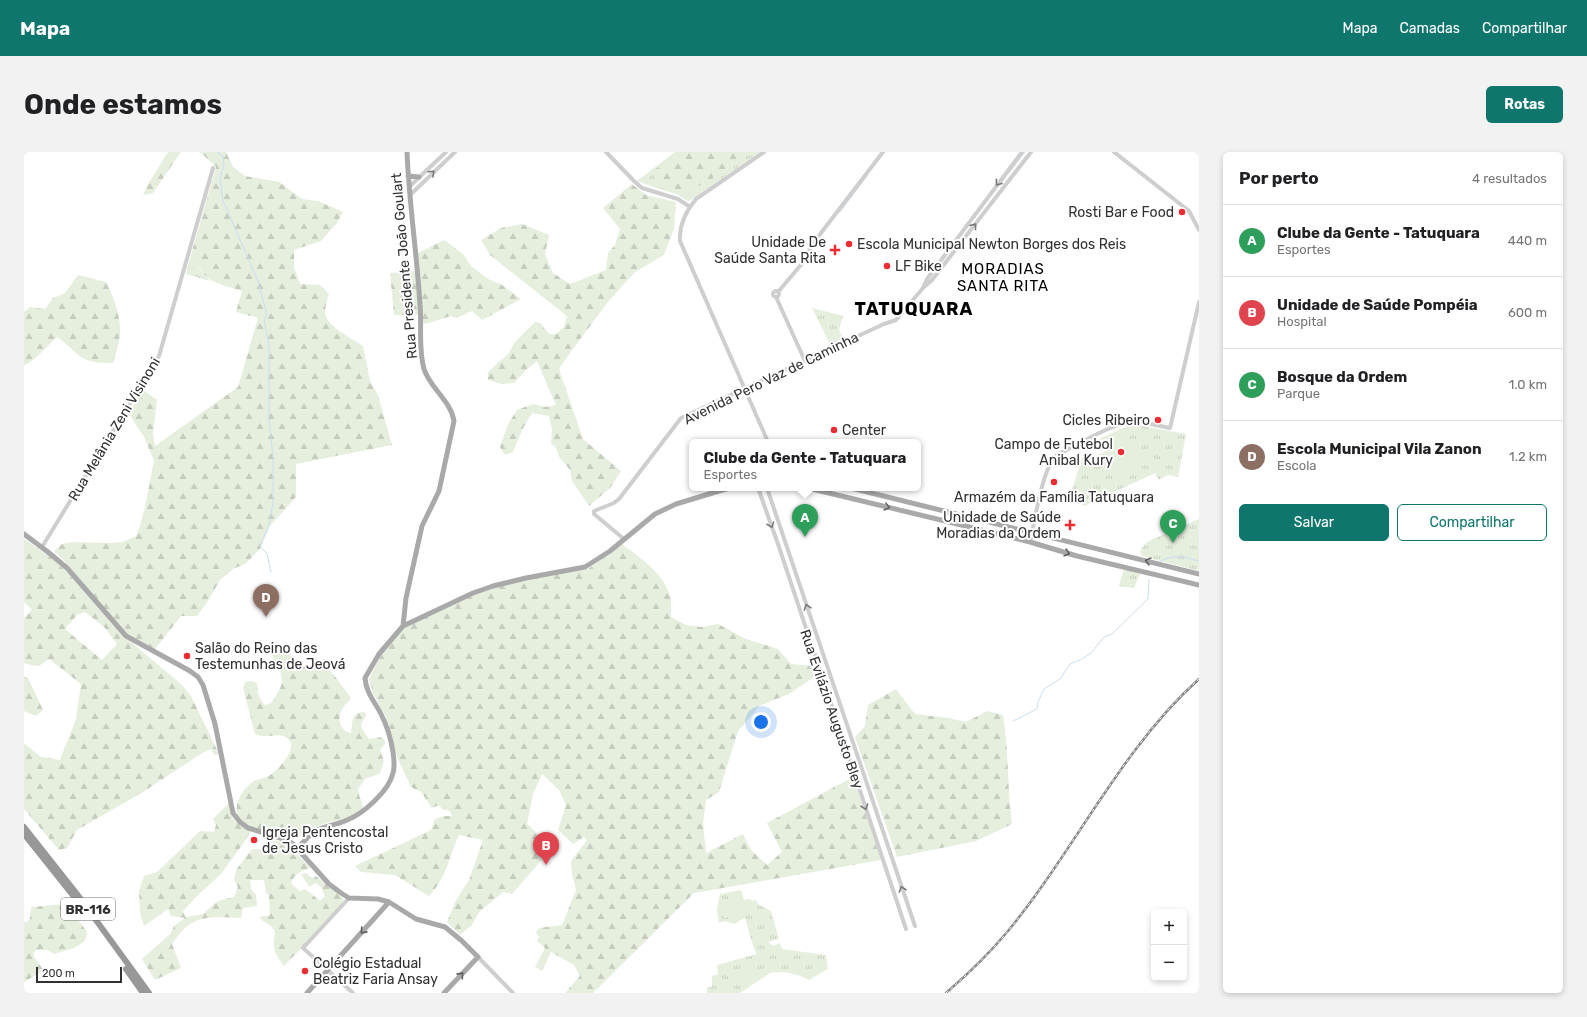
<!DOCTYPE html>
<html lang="pt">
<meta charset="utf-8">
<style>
:root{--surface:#fff;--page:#f2f2f2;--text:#202124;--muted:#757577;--line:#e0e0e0;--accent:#0f766e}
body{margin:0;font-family:Rubik,sans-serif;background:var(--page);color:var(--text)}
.controls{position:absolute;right:12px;bottom:12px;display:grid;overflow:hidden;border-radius:6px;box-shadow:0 2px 6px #0003}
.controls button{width:36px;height:36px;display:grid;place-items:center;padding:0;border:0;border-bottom:1px solid var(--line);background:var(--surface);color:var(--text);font:20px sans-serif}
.scale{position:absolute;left:12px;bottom:10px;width:86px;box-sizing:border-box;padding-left:4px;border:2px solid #313131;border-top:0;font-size:11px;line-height:14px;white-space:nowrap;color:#313131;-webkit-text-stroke:3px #fff;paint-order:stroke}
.you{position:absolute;left:737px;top:570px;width:14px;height:14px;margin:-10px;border:3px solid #fff;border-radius:50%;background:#1a73e8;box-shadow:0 0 0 6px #1a73e833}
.badge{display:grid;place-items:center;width:26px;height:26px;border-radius:50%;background:var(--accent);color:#fff;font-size:13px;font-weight:700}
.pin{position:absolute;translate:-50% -33px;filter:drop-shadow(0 1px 2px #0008)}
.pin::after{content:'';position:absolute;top:21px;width:14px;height:12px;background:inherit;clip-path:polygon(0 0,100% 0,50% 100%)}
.popup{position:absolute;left:665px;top:287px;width:232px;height:52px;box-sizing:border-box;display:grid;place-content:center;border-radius:6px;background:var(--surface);filter:drop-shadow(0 1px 3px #0005);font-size:13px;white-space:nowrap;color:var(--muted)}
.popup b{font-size:15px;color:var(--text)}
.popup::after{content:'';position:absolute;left:50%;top:100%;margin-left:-8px;border:8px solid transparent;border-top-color:var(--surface)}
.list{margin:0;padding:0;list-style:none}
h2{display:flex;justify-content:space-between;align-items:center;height:52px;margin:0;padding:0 16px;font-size:17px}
h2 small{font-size:13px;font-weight:400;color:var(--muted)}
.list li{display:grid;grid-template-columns:26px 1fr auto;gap:12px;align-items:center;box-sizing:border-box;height:72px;padding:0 16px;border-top:1px solid var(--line)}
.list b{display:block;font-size:15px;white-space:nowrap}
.list p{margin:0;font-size:13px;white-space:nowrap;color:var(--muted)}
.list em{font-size:13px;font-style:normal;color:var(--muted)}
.actions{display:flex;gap:8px;padding:12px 16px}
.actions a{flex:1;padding:9px 0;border:1px solid var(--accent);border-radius:6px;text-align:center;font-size:14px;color:var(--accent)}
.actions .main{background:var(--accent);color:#fff}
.map{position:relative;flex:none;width:1175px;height:841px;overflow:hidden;border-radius:6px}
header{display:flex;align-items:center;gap:24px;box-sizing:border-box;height:56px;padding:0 20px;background:var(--accent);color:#fff}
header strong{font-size:19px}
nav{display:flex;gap:22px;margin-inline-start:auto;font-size:14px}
.intro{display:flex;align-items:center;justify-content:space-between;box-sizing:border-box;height:96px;padding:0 24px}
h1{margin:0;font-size:28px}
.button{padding:10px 18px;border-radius:6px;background:var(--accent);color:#fff;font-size:14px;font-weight:700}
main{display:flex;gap:24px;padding:0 24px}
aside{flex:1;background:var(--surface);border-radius:6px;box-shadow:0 2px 6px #0003}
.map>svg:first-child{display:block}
.grass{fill:url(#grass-tufts)}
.forest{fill:url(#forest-firs);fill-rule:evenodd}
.pitch{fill:#e6eede}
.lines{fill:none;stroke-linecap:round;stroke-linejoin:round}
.stream{stroke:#cadeee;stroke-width:1}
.minor{stroke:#cecece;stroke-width:4}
.major{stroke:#a9a9a9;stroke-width:5}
.highway{stroke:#989898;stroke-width:6}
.rail-casing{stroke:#868686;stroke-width:2.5}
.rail{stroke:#fff;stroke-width:1;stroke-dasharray:3;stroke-linecap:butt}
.oneway{stroke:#787878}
.oneway2{stroke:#616161}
.poi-dot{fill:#ed2d32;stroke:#fff;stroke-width:1.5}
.labels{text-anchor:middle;stroke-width:4;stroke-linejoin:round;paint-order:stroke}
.shield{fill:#fff;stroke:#6f6f6f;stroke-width:1}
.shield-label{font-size:13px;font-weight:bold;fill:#313131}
.poi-label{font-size:14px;fill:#313131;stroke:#fff;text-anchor:start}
.street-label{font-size:14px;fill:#313131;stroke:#fff}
.neighbourhood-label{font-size:15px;letter-spacing:1px;fill:#000;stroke:#fff}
.district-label{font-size:18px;font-weight:bold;letter-spacing:1px;fill:#000;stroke:#fff}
</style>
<header>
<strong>Mapa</strong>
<nav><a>Mapa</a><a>Camadas</a><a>Compartilhar</a></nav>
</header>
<div class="intro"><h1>Onde estamos</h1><a class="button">Rotas</a></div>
<main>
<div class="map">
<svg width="1175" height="841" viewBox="0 0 1175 841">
<defs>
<pattern id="grass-tufts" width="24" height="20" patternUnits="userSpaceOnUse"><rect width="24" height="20" fill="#e6eede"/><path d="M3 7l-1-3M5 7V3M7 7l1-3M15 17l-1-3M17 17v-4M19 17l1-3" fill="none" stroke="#c6cdbf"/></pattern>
<pattern id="forest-firs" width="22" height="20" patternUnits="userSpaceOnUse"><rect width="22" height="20" fill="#e6eede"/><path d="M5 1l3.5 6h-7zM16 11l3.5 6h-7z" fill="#c6cdbf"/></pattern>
</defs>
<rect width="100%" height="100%" fill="#fff"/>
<path class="grass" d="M651,0H736L665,49C660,48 657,44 652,42C639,38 626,34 613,29Z
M167,103L176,118L186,129L162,122Z
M788,156L819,164L815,178L820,188L807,194Z
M1108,272L1162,282L1154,325L1144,323L1135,328L1131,321L1060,354L1047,341L1058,306L1062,304L1063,307L1081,300L1074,288Z
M1175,367V419L1118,404L1116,400L1119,394L1125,389Z
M1100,416L1116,422L1110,436L1095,434Z
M717,738L720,748L727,747L728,749L732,748L734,752L747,759L755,787L744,790L749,794L756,791L758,797L802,803L804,817L785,828C773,822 760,818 746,821L716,841H683V835H688V824L694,822L693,813L733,802L730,797L721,766L710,772L701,769L695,771L693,758L696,742Z"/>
<path class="forest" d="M144,0H157L129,41L119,43L123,34Z
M176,0H202L209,15L221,24L255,30L278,47L294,49L319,60L313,71L297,89L270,98V115L276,132L296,133L305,142C303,148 301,154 301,161C302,174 329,187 339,194L346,229L354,243L368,293L272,312V345L246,374L236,397L221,412L209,417L196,428L184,449L173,464H157L131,497C122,492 109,488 101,481C74,457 57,423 30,399L38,392L48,390L88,391L99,390L112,384L116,374L121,355L130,309L120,285L105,262L118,237L133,248L129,282L131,294L214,235L234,166L212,160L218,139C187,129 184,132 167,103L192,15Z
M654,0H729L683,30L670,36L663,44C646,39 630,38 629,19Z
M608,32L622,43L652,50L650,77L640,103L611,120L583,151L546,201L535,217L559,287L597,319L586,336L565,354L548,329L546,318L536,306L531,294L527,292L528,277L525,264L508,261L499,276L489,300L481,303L476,295L484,272L493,258L509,252L521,255L532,253L513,209L503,217L490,231L478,232L464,228V220L485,201L490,191L511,170L516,171L525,182H532L540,175L543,164L466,103L457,88L477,76L498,72L525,83L521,102L529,121L546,132L582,118L584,101L591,93L596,77L579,56Z
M420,88L439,102L447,114L464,127L478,133L497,147L458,168L448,159L433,166L427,164L401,172L394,163H370L366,121L393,119L394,101Z
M54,123L82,130C90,146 97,164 96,182C95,192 92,202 89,211C77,211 63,211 53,202C46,196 41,190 33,185C25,192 9,211 0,213V160L6,155L21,157L29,146L41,141Z
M0,387L28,406L42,419L100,486L106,489L158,533L167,544L195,602L190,603L187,597L180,600L119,640L53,678L43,696L35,698L0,657V591L17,605L36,608L52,567L57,532L25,507C14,515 13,515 0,511V466L8,458L0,450ZM61,460L80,475L93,492L78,508L41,477L53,463Z
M598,392C616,406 639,420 646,444C648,450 647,459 647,465L662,473L678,475L694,472L722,487L754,497L767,512L790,514L793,523L765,542L735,554L714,579L695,640L682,648L679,671L682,701L719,682L727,698L743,713L758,700L743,671L829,625L857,708L670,741L569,841H541L556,824L550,813L527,800L518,819L511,815L521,796L513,789L515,785L512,780L515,776L538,773L552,738L548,722L547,709L563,688L560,685L549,692L534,678L542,653L535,638L518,622L509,642L503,672L533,699L528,704H521L488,742L479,740L455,760L448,773L436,783L423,770L431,750L445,728L459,688L435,683C424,706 424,724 405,744L371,723L337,720L331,714L407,678L411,667L420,664H428L426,659L418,657L415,653L408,656L397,640L387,635L373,605L361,563L349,541L345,527L356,505L381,475L463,437L501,428L564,417Z
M251,489L258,493L276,514L291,515L297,513L304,515L327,546C325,550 321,552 319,556C312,566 316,579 327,581C329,572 326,560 340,560L343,562L337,572L338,577L345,587L356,585L361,588V592L356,598L360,609L356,621L352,623L341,627L334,637L335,643L339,654C334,667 309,668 297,673C287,677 280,684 269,687C265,685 261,683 258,682C246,678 233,679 222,672C205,661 214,642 227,631C232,627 240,627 246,623C255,617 276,595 263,586C254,579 244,588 231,582L219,536L221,530L227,529L233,531C234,540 234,547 241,553L247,551C251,545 258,536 258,528C258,516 241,500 251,489Z
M1,524L5,528L19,558L12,564L0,559V525Z
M872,537L891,562L924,566L942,570L963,559L979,563C985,599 983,636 988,672L952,689L873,705L831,585L841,574L844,553Z
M205,651L209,667L226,680L221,689L197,722L173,744L159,759L162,765L179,762L190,752L197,748L210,745L214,735L210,728L212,718L228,697H242L248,688L262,691L287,716C277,719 271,721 267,731L275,739L281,737L296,749L301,744L297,735L292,731L285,735L277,722L282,721L289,727L292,724L320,747C308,769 278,795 260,814C256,808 250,802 250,794C249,788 252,783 250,778C246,771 239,771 235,765L246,763L245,743L242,741L240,728H226L227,737L232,743L233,754L219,756L217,766C203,766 183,763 170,770C160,774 154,784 148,792L157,816L131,828L118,807L146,782L150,774L161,766L147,764L144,757L120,774L116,761L115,739L120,724L133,720L176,679L190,680L192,673L189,667Z
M43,752L63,780L61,789L50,796L30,802L23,798H12L9,802C12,810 17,812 19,819L0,830V770H3L6,766L7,755Z"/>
<path class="pitch" d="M1099,276L1116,313L1094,324L1077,286Z
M718,746L721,762L700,766L697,750Z
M725,810L734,823L718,834L709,822Z"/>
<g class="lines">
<path class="stream" d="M193,0L199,4L200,13L196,26L199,49L234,129L243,163L240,168L245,193V266L249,305V351L245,373L236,394L243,402L247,420
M985,21L1001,0
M978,30L981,26
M816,60L843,24
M1136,409C1151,402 1159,405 1175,409
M989,569L1013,557L1014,550L1020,537L1036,527L1046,512L1058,507L1067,501L1080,485L1088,482L1124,447L1125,428"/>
<path class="minor" d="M582,0L610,29L618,36L654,47L666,55
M740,0L672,47C662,59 655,73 656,89L744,290
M1090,0L1165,59L1175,78
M385,35L422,0
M386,43L431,0
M899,136L903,127L998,0
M749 142a3 3 0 1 1 6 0a3 3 0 1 1-6 0Z
M754,140L781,108L787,94L859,0
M752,145L781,209
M734,336L754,392L882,777
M743,336L891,774
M600,387L570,362V359L590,351L595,347L657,266L860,172L872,168L899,136L908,128L1007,0
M1006,390C1011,370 1018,315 1033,303C1055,292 1088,271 1112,269L1146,276L1175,150
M18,395L135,204L189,16
M325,746L279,796L329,841
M454,805L489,841"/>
<path class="major" d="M384,24L395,25
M784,336L917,368L1006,390L1053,404L1175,433
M827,336L1175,422
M0,382L24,400L43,416L102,484L166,519L174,525L179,533L191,572L209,661L216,670L224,676L263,688L269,692L305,732L317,741L325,746L354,747L365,750L392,767L421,775L438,789L454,805L420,841
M379,474L382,446L398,374L415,339L430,269C427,249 406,236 400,217C394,196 398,173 396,153C393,102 385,51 383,0
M274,696C279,691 285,683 291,679C300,674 313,673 323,668C339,662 365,639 369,621C371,615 370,607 369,600C367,587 363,574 357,562C351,550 342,541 341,526L355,502L379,474L449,441L469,434L502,426L561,415L586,399L631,362L652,352L705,336
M283,841L365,750"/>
<path class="highway" d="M0,675L53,742L125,841
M0,682L55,751
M102,817L119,841"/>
<g class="rail-casing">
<path id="rail" d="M922,841C944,822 965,802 984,779C1051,698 1096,598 1175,527"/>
</g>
<use href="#rail" class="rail"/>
</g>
<defs><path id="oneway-chevron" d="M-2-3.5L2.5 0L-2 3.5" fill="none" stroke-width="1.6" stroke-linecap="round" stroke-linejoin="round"/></defs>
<g class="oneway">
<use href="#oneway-chevron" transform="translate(408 21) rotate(-43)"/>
<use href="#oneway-chevron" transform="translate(974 31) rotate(127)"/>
<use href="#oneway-chevron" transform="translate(950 74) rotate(-52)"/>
<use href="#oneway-chevron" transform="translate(747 373) rotate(71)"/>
<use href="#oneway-chevron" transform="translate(783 455) rotate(-108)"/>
<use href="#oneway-chevron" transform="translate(841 655) rotate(71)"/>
<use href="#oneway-chevron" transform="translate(878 737) rotate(-109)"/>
</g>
<g class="oneway2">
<use href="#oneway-chevron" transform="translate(863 355) rotate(14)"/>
<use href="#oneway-chevron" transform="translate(1043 401) rotate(16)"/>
<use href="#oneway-chevron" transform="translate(1124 409) rotate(-165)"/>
<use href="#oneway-chevron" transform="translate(339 779) rotate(132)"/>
<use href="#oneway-chevron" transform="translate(437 823) rotate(-48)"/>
</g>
<g class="poi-dot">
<circle cx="1158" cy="60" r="4"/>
<circle cx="825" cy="92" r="4"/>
<path d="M809 92h4v4h4v4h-4v4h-4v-4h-4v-4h4z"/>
<circle cx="863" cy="114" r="4"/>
<circle cx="1134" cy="268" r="4"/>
<circle cx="810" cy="278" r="4"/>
<circle cx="1097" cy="300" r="4"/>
<circle cx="1030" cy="330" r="4"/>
<path d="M1044 367h4v4h4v4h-4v4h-4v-4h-4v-4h4z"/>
<circle cx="163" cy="504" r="4"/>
<circle cx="230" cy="688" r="4"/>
<circle cx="281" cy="819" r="4"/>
</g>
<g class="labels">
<rect class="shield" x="37" y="746" width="54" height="22" rx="3"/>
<g class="shield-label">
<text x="64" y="762">BR-116</text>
</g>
<g class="poi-label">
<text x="1150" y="65" text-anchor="end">Rosti Bar e Food</text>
<text x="802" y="95" text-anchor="end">Unidade De<tspan x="802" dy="16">Saúde Santa Rita</tspan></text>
<text x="833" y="97">Escola Municipal Newton Borges dos Reis</text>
<text x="871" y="119">LF Bike</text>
<text x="1126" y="273" text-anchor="end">Cicles Ribeiro</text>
<text x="818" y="283">Center</text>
<text x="1089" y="297" text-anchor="end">Campo de Futebol<tspan x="1089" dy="16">Anibal Kury</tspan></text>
<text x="1030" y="350" text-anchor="middle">Armazém da Família Tatuquara</text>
<text x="1037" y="370" text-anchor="end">Unidade de Saúde<tspan x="1037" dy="16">Moradias da Ordem</tspan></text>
<text x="171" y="501">Salão do Reino das<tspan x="171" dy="16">Testemunhas de Jeová</tspan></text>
<text x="238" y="685">Igreja Pentencostal<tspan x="238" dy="16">de Jesus Cristo</tspan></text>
<text x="289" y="816">Colégio Estadual<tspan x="289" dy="16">Beatriz Faria Ansay</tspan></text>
</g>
<g class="street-label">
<text transform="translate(380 114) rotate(-95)" y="5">Rua Presidente João Goulart</text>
<text transform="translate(747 226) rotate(-26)" y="5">Avenida Pero Vaz de Caminha</text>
<text transform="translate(90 277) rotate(-59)" y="5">Rua Melânia Zeni Visinoni</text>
<text transform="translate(808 557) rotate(71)" y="5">Rua Evilázio Augusto Bley</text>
</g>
<g class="neighbourhood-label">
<text x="979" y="122">MORADIAS<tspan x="979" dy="17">SANTA RITA</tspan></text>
</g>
<g class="district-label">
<text x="890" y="163">TATUQUARA</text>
</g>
</g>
</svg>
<div class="controls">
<button>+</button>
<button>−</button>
</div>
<div class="scale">200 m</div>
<div class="you"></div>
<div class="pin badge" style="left:781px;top:385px;background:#2e9e5b">A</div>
<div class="popup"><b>Clube da Gente - Tatuquara</b>Esportes</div>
<div class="pin badge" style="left:522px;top:713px;background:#e0444e">B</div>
<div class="pin badge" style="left:1149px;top:391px;background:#2e9e5b">C</div>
<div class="pin badge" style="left:242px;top:465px;background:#8d6e63">D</div>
</div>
<aside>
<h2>Por perto<small>4 resultados</small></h2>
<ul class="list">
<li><span class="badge" style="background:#2e9e5b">A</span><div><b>Clube da Gente - Tatuquara</b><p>Esportes</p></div><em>440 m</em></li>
<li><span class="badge" style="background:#e0444e">B</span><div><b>Unidade de Saúde Pompéia</b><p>Hospital</p></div><em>600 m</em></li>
<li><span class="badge" style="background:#2e9e5b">C</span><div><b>Bosque da Ordem</b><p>Parque</p></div><em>1.0 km</em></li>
<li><span class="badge" style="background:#8d6e63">D</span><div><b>Escola Municipal Vila Zanon</b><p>Escola</p></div><em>1.2 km</em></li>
</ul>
<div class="actions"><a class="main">Salvar</a><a>Compartilhar</a></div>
</aside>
</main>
